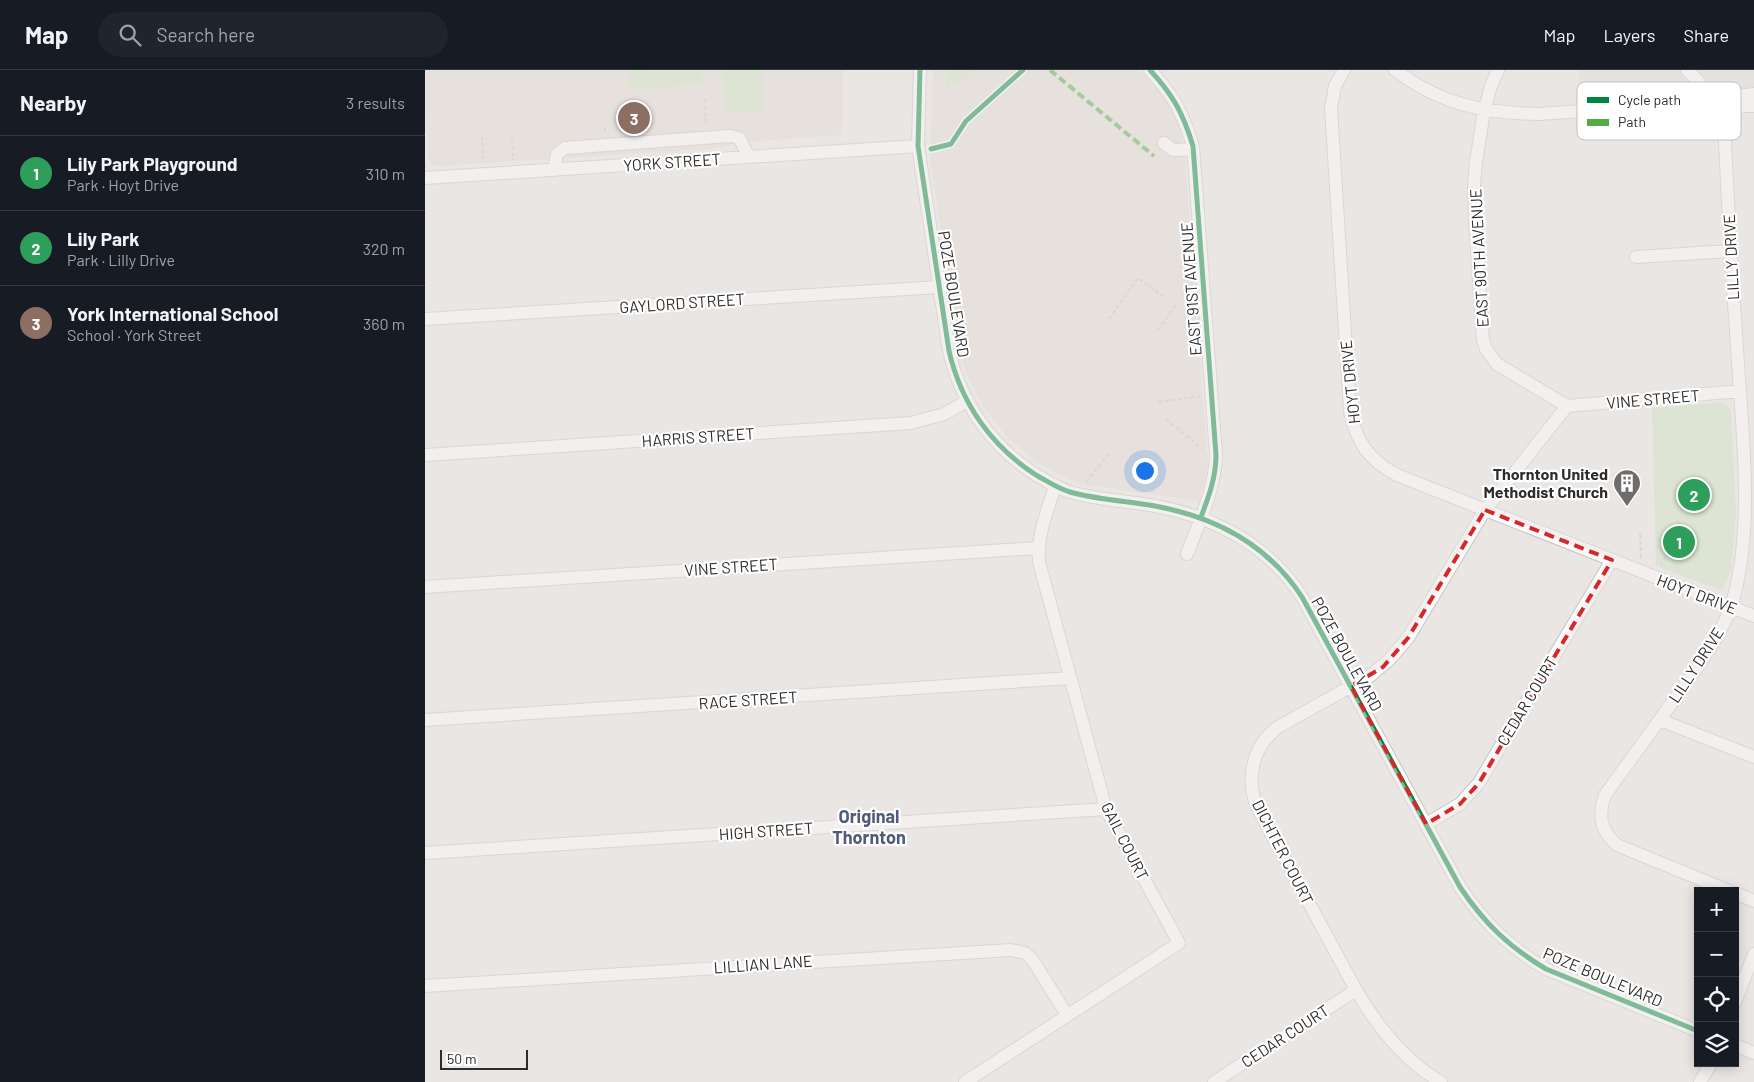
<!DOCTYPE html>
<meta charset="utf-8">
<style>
:root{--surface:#171b24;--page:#20242c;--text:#f1f3f6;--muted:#9ea1a6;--line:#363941;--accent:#6e6d6c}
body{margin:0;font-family:Barlow,sans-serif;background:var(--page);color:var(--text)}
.controls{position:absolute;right:15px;bottom:15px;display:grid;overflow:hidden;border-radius:0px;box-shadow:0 2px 12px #0003}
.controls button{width:45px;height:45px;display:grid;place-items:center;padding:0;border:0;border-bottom:1px solid var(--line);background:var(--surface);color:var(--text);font:25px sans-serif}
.scale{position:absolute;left:15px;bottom:12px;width:88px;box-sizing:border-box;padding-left:5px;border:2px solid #2c2c2c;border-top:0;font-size:14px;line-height:18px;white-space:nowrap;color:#2c2c2c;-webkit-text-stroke:4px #fff;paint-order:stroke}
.you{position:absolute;left:719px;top:400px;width:18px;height:18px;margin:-12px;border:4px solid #fff;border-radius:50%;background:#1a73e8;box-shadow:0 0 0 8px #1a73e833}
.badge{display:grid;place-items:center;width:32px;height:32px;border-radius:50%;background:var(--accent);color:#fff;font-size:16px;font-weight:700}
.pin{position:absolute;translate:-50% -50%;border:2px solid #fff;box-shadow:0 1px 5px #0006}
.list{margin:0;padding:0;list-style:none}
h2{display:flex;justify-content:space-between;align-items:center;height:65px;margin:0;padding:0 20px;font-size:21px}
h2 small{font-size:16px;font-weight:400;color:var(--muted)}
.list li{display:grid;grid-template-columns:32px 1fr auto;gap:15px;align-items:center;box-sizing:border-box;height:75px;padding:0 20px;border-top:1px solid var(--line)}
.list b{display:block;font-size:19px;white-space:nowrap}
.list p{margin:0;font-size:16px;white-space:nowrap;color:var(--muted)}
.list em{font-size:16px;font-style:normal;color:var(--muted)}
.icon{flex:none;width:28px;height:28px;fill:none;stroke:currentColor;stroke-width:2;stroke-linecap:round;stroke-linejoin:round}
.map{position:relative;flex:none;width:1329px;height:1012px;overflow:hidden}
header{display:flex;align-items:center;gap:30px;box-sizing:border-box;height:70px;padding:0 25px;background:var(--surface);border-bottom:1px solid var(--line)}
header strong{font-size:24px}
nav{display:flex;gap:28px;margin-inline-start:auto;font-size:18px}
.search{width:350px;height:45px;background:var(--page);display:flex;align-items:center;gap:12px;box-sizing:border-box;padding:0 18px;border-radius:28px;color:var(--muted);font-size:19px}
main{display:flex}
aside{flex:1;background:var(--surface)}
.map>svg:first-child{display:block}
.education{fill:#e3dcd2}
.green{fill:#d1e2bf}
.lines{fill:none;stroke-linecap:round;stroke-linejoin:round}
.minor-casing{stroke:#c6c5c5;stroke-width:14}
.path{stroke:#c7c7c6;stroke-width:2;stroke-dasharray:4 2.5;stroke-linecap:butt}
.minor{stroke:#fcfbfb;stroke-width:12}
.quiet{stroke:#54ab44;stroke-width:4;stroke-dasharray:8 4;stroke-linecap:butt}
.cycleway-casing{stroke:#fff;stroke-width:8}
.cycleway{stroke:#00873e;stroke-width:5}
.marked{fill:none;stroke:#d62828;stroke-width:4;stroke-dasharray:10 6;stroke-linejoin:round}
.labels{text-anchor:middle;stroke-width:4.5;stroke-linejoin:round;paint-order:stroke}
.street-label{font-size:16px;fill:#2c2c2c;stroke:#fff}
.poi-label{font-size:16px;font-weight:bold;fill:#2c2c2c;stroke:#fff;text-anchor:end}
.neighbourhood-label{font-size:18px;font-weight:bold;fill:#505b7a;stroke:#fff}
.key{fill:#fff;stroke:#c0c0c0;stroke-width:1}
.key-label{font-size:14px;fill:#2c2c2c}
</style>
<header>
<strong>Map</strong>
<div class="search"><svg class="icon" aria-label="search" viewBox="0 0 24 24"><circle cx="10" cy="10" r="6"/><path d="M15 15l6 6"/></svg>Search here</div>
<nav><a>Map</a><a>Layers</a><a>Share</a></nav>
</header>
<main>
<aside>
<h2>Nearby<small>3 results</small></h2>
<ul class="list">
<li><span class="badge" style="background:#2e9e5b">1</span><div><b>Lily Park Playground</b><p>Park · Hoyt Drive</p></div><em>310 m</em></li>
<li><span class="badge" style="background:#2e9e5b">2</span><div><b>Lily Park</b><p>Park · Lilly Drive</p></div><em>320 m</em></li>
<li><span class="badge" style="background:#8d6e63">3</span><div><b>York International School</b><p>School · York Street</p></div><em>360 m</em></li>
</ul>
</aside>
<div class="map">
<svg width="1329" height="1012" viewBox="0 0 1329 1012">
<rect width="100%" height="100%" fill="#eae6e3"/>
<path class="education" d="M0,0H418L417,65L330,71L282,79L11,96L3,90Z
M508,0H714L740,26L749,41L754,57L760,89L783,398L774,431L654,414L613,393L581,366L559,337L543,307L534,280L505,89Z
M1154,0H1329V18L1156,30Z"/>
<path class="green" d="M204,0H225L226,2L276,0L278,14L205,19Z
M297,0H337L339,37L335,41L300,42Z
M522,0H552L521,19Z
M1298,332L1306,340L1311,443L1306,501L1297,521L1231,496L1227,338Z"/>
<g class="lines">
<g class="minor-casing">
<path id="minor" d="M495,0L493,76L524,281C536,333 566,376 611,405C622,411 632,418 645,422C673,430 702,431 730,436C790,447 843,475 877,527L1035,817C1059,853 1084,877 1121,899L1273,961
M725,0C748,25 758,43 768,76L791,385C790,420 774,452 762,484
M919,0L910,16L906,38L925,342C932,373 944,390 972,405L1329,546
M970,0C1015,34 1058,43 1113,44L1298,32L1320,25L1329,24
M1073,0L1066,16L1059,41L1051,92L1049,115L1050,151L1058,270L1061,279L1072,294L1142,336
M1262,0L1273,11L1278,33
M1298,32C1302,119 1307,206 1313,293C1318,369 1329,464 1306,537C1293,571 1270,600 1249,630C1226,662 1203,693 1180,725C1173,745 1175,760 1192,775L1304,821
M1300,32L1320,36H1329
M739,73L748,80L768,79
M129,100L132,84L140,78L305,66L314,68L324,87
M0,108L493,76
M1211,187L1305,181
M0,249L514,217
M1142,336L1315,321
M0,385L486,353L519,344L542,331
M0,517L613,478
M0,650L645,608
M1235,650L1329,687
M1001,754L1035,734L1054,713L1086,658L1187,490
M0,783L681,739
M1310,823L1329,831
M0,916L586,880L600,883L607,889L642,945
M1310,932L1329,884
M1310,975L1329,983
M540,1012L754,873L681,739L614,492C612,466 622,441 630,417
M789,1012L931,920
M1016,1012C979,991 952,956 931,920L833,739C820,710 827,677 853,657L945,606L964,590L983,568L1060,440L1142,336
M1275,1012L1286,993"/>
</g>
<path class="path" d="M280,29L281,56
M180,57V63
M57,66L58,92
M87,69L88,90
M684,249L713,208L739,227
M733,260L751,235
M733,332L775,326
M741,349L777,379
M661,412L684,384
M1215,464L1216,490
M1236,496L1239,489L1247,482"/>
<use href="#minor" class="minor"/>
<path class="quiet" d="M625,0L729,86"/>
<g class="cycleway-casing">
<path id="cycleway" d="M495,0L493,76L524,281C536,333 566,376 611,405C622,411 632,418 645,422C673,430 702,431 730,436C790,447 843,475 877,527L1035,817C1059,853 1084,877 1121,899L1273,961
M725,0C748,25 758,43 768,76L791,385C791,407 784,426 776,447
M506,79L526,74L541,51L598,0"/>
</g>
<use href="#cycleway" class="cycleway"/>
</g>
<path d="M0 0H1329V1012H0ZM1060,440L1187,490L1054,713L1035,734L1001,754L926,616L958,597L983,568Z" fill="#eae6e3" fill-opacity=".55" fill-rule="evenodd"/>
<path class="marked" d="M1060,440L1187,490L1054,713L1035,734L1001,754L926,616L958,597L983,568Z"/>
<defs>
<g id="building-pin" transform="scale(1.4375)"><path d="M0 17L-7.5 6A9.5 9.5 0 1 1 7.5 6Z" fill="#6e6d6c" stroke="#fff"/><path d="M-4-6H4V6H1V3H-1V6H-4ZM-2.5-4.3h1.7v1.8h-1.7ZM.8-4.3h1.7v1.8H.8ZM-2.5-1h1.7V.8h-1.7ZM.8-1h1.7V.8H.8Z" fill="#fff"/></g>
</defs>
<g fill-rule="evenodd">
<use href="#building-pin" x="1202" y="413"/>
</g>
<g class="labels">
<g class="street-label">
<text transform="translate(247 92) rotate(-4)" y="6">YORK STREET</text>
<text transform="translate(1306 187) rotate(-93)" y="6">LILLY DRIVE</text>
<text transform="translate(1054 188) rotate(-93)" y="6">EAST 90TH AVENUE</text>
<text transform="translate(766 219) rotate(-94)" y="6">EAST 91ST AVENUE</text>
<text transform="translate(529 224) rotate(81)" y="6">POZE BOULEVARD</text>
<text transform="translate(257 233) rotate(-4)" y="6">GAYLORD STREET</text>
<text transform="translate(925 312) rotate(-96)" y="6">HOYT DRIVE</text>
<text transform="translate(1228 329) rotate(-5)" y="6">VINE STREET</text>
<text transform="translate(273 367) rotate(-4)" y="6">HARRIS STREET</text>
<text transform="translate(306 497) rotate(-4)" y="6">VINE STREET</text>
<text transform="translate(1272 524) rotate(21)" y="6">HOYT DRIVE</text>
<text transform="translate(922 584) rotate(61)" y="6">POZE BOULEVARD</text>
<text transform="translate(1271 595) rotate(-57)" y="6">LILLY DRIVE</text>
<text transform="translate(323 630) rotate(-4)" y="6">RACE STREET</text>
<text transform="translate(1102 631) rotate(-59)" y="6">CEDAR COURT</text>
<text transform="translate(341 761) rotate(-4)" y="6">HIGH STREET</text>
<text transform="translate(700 771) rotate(63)" y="6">GAIL COURT</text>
<text transform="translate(858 782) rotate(63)" y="6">DICHTER COURT</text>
<text transform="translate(338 894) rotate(-4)" y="6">LILLIAN LANE</text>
<text transform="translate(1178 907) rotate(23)" y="6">POZE BOULEVARD</text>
<text transform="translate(860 966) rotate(-33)" y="6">CEDAR COURT</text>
</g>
<g class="poi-label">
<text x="1183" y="410">Thornton United<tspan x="1183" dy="18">Methodist Church</tspan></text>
</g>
<g class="neighbourhood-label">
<text x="444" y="753">Original<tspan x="444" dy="21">Thornton</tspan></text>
</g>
</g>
<rect x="1152" y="12" width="164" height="58" rx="8" class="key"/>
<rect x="1162" y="27" width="22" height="6" fill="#00873e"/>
<rect x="1162" y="49" width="22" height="7" fill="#54ab44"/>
<g class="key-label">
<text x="1193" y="35">Cycle path</text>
<text x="1193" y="57">Path</text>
</g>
</svg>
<div class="controls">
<button>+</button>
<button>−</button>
<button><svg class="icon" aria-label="locate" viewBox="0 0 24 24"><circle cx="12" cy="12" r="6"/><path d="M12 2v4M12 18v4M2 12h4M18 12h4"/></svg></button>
<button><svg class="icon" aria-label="layers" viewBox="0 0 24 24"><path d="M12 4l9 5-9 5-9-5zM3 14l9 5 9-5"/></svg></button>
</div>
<div class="scale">50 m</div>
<div class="you"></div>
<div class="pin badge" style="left:1254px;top:472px;background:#2e9e5b">1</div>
<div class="pin badge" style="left:1269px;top:425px;background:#2e9e5b">2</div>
<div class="pin badge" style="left:209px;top:48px;background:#8d6e63">3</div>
</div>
</main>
